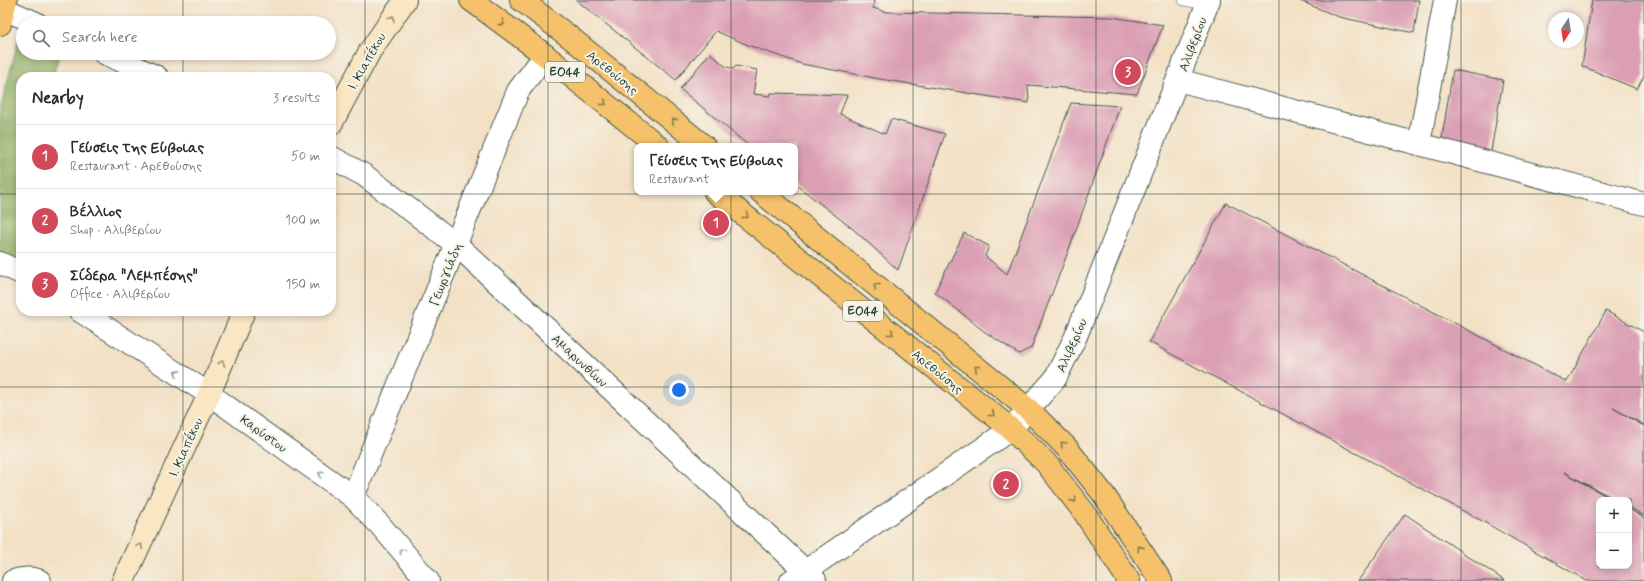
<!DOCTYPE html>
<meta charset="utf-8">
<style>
:root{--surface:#fff;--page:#f7f7f7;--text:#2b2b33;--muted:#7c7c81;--line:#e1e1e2;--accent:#d1495b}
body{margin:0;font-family:Mynerve,sans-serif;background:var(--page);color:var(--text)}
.controls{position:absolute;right:12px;bottom:12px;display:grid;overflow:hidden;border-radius:8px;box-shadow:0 2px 6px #0003}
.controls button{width:36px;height:36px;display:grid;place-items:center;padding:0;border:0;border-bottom:1px solid var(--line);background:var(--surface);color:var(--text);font:20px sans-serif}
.compass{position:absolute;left:1548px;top:12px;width:36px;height:36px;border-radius:50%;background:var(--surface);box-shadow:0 2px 6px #0003;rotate:192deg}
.you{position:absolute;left:679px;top:390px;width:14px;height:14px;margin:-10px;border:3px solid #fff;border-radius:50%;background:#1a73e8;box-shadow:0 0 0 6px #1a73e833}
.badge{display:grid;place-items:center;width:26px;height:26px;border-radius:50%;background:var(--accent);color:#fff;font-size:13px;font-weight:700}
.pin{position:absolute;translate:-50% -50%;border:2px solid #fff;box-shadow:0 1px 4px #0006}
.popup{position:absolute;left:634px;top:143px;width:164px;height:52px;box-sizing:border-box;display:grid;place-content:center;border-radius:8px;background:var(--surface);filter:drop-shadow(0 1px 3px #0005);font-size:13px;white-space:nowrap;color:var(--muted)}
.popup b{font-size:15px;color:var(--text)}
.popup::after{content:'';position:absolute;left:50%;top:100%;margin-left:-8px;border:8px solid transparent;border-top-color:var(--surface)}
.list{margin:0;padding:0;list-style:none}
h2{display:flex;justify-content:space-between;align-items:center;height:52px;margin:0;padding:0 16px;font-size:17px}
h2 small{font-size:13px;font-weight:400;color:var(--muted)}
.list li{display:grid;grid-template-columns:26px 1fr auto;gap:12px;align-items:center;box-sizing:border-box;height:64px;padding:0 16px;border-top:1px solid var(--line)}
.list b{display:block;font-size:15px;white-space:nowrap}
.list p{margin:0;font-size:13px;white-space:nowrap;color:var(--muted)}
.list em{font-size:13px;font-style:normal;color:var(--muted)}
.icon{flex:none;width:22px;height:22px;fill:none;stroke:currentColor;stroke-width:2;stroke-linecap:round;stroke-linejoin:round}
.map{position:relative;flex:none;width:1644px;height:581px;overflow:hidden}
.search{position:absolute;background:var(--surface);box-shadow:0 2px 6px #0003;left:16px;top:16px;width:320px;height:44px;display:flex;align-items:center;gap:10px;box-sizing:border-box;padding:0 14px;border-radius:22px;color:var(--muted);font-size:15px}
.panel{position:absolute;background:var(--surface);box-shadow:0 2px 6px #0003;left:16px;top:72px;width:320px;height:244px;border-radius:16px}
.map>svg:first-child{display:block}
.forest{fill:#8aaa5e;stroke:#547449}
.building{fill:#db9fb4}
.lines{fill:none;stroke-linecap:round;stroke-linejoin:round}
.lane-casing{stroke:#3f564a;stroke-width:12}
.street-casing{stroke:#3f564a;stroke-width:24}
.secondary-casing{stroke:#3f564a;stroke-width:24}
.primary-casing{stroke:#3f564a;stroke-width:24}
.lane{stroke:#fff;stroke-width:11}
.street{stroke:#fff;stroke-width:22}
.secondary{stroke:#fbe6c4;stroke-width:22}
.primary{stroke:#f5c16b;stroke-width:22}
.oneway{stroke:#8d927c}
.oneway2{stroke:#7f784d}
.oneway3{stroke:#8f9e9a}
.grid{fill:none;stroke:#1f3d34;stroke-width:1;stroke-opacity:0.55}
.labels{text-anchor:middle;stroke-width:4;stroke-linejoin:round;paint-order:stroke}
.shield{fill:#f7f3e8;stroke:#60746a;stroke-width:1}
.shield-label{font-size:12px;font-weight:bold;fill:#1f3d34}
.street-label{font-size:13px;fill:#1f3d34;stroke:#f7f3e8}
</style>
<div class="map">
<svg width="1644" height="581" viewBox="0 0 1644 581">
<rect width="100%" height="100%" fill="#f7f3e8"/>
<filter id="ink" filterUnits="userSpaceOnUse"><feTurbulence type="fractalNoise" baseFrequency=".025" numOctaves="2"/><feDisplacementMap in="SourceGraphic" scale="8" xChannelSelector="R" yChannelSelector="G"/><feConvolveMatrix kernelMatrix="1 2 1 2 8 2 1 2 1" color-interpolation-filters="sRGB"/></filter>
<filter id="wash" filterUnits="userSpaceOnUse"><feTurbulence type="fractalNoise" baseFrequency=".012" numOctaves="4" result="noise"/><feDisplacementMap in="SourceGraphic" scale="16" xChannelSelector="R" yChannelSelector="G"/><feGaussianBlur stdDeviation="0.9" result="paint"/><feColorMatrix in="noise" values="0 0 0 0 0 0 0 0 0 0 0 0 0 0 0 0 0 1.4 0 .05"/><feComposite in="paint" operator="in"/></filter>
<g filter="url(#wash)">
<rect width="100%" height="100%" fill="#f3e1c6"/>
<path class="forest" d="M19,37L23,39V53H55L59,55L53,77H21V257L16,265L0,256V110Z"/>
<g id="blocks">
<path class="building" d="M576,0H874L873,8L886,12L1112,17L1163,25L1137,94L1028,85L1029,103L880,79L802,64L750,46L716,31L676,80Z
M1298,0H1419L1414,33L1339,17Z
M1592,0H1644V76L1637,89L1582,66Z
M710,53L725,66L733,69L736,66L757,70L753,94L770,96L771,93L847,95L840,114L885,134L891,119L945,134L898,270L853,229L795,184V146H749L680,89Z
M1453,70L1503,80L1490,157L1441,143Z
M1071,103L1120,106L1071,244L1031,348L1019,354L985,332L935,292L964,233L989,246L985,256L1007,274Z
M1226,203L1567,382L1606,311L1644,332V425L1613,408L1644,426V516L1629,507V500H1616L1564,472L1613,500H1599V566H1629V509L1644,518V581H1587L1484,522L1149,342Z
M1405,514L1460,551L1505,581H1358Z"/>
</g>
</g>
<g filter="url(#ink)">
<use href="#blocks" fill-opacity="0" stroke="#3f564a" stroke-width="1"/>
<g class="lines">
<g class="lane-casing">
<path id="lane" d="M1184,0L1207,4"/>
</g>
<g class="street-casing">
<path id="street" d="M4,9L36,23
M104,53L157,77
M1178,80L1644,204
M1419,144L1445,0
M331,157L364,175L457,245L815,580
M0,263L21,273
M80,311L209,394L353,497L380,525L428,581
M353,497L518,91L545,55
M13,581C23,578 31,577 40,581
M791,581L1011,429L1055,379L1076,336L1209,0"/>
</g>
<g class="secondary-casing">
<path id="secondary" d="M331,124L370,51L405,0
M123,581L209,394L244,311"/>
</g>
<g class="primary-casing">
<path id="primary" d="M471,0L545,55L658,146
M521,0L571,38L704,146
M0,24L6,0
M715,192L1011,429L1046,463L1084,512L1129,581
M761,192L1029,410L1066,447L1104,495L1161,581"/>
</g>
<use href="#lane" class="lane"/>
<use href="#street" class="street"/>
<use href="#secondary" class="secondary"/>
<use href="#primary" class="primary"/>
</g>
<defs><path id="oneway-chevron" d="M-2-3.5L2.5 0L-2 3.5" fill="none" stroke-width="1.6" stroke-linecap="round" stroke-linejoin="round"/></defs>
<g class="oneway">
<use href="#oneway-chevron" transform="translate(392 18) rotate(-56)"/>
<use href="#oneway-chevron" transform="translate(222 363) rotate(-68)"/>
<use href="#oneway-chevron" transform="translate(140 546) rotate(-65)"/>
</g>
<g class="oneway2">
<use href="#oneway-chevron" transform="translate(502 23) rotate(37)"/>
<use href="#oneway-chevron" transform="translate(604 103) rotate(39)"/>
<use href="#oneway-chevron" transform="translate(674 121) rotate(-141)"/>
<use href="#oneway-chevron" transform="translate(746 216) rotate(39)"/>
<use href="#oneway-chevron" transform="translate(876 286) rotate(-141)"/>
<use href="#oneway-chevron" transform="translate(891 333) rotate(39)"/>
<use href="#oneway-chevron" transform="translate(977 368) rotate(-141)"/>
<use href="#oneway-chevron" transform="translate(992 414) rotate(39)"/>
<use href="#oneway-chevron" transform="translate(1063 444) rotate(-134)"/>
<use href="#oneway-chevron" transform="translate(1074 500) rotate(53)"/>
<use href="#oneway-chevron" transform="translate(1140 548) rotate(-124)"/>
</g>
<g class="oneway3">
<use href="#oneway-chevron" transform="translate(177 373) rotate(-147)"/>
<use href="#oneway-chevron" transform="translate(321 474) rotate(-144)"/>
<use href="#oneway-chevron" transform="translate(402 551) rotate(-130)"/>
</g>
</g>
<path class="grid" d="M183,0V23M365,0V581M548,0V581M731,0V581M913,0V581M1096,0V581M1279,0V581M1461,0V581M183,53V77M0,194H21M331,194H1644M183,311V581M0,387H1644"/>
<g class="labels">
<g class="shield">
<rect x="545" y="62" width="40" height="20" rx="3"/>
<rect x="843" y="301" width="40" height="20" rx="3"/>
</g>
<g class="shield-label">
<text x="565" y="76">ΕΟ44</text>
<text x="863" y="315">ΕΟ44</text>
</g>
<g class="street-label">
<text transform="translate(1192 44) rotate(-69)" y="5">Αλιβερίου</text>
<text transform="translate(366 61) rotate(-60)" y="5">Ι. Κιαπέκου</text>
<text transform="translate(613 72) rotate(39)" y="5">Αρεθούσης</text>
<text transform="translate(445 274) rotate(-68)" y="5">Γεωργιάδη</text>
<text transform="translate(1071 345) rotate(-66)" y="5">Αλιβερίου</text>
<text transform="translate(580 360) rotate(43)" y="5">Αμαρυνθίων</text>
<text transform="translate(938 371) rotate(39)" y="5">Αρεθούσης</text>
<text transform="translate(264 433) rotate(36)" y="5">Καρύστου</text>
<text transform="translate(185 447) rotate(-65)" y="5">Ι. Κιαπέκου</text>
</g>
</g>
</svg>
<div class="controls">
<button>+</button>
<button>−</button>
</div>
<svg class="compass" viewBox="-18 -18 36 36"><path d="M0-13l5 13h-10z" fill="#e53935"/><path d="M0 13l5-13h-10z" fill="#7c7c81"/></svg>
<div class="you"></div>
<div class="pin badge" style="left:716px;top:223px">1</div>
<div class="popup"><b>Γεύσεις της Εύβοιας</b>Restaurant</div>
<div class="pin badge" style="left:1006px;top:484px">2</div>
<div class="pin badge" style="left:1128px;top:72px">3</div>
<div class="search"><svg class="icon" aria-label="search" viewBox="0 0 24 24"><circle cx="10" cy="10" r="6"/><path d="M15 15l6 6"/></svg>Search here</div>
<section class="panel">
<h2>Nearby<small>3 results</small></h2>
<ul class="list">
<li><span class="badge">1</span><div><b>Γεύσεις της Εύβοιας</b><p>Restaurant · Αρεθούσης</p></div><em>50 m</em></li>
<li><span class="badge">2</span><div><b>Βέλλιος</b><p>Shop · Αλιβερίου</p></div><em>100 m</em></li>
<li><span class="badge">3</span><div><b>Σίδερα &quot;Λεμπέσης&quot;</b><p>Office · Αλιβερίου</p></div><em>150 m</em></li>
</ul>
</section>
</div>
